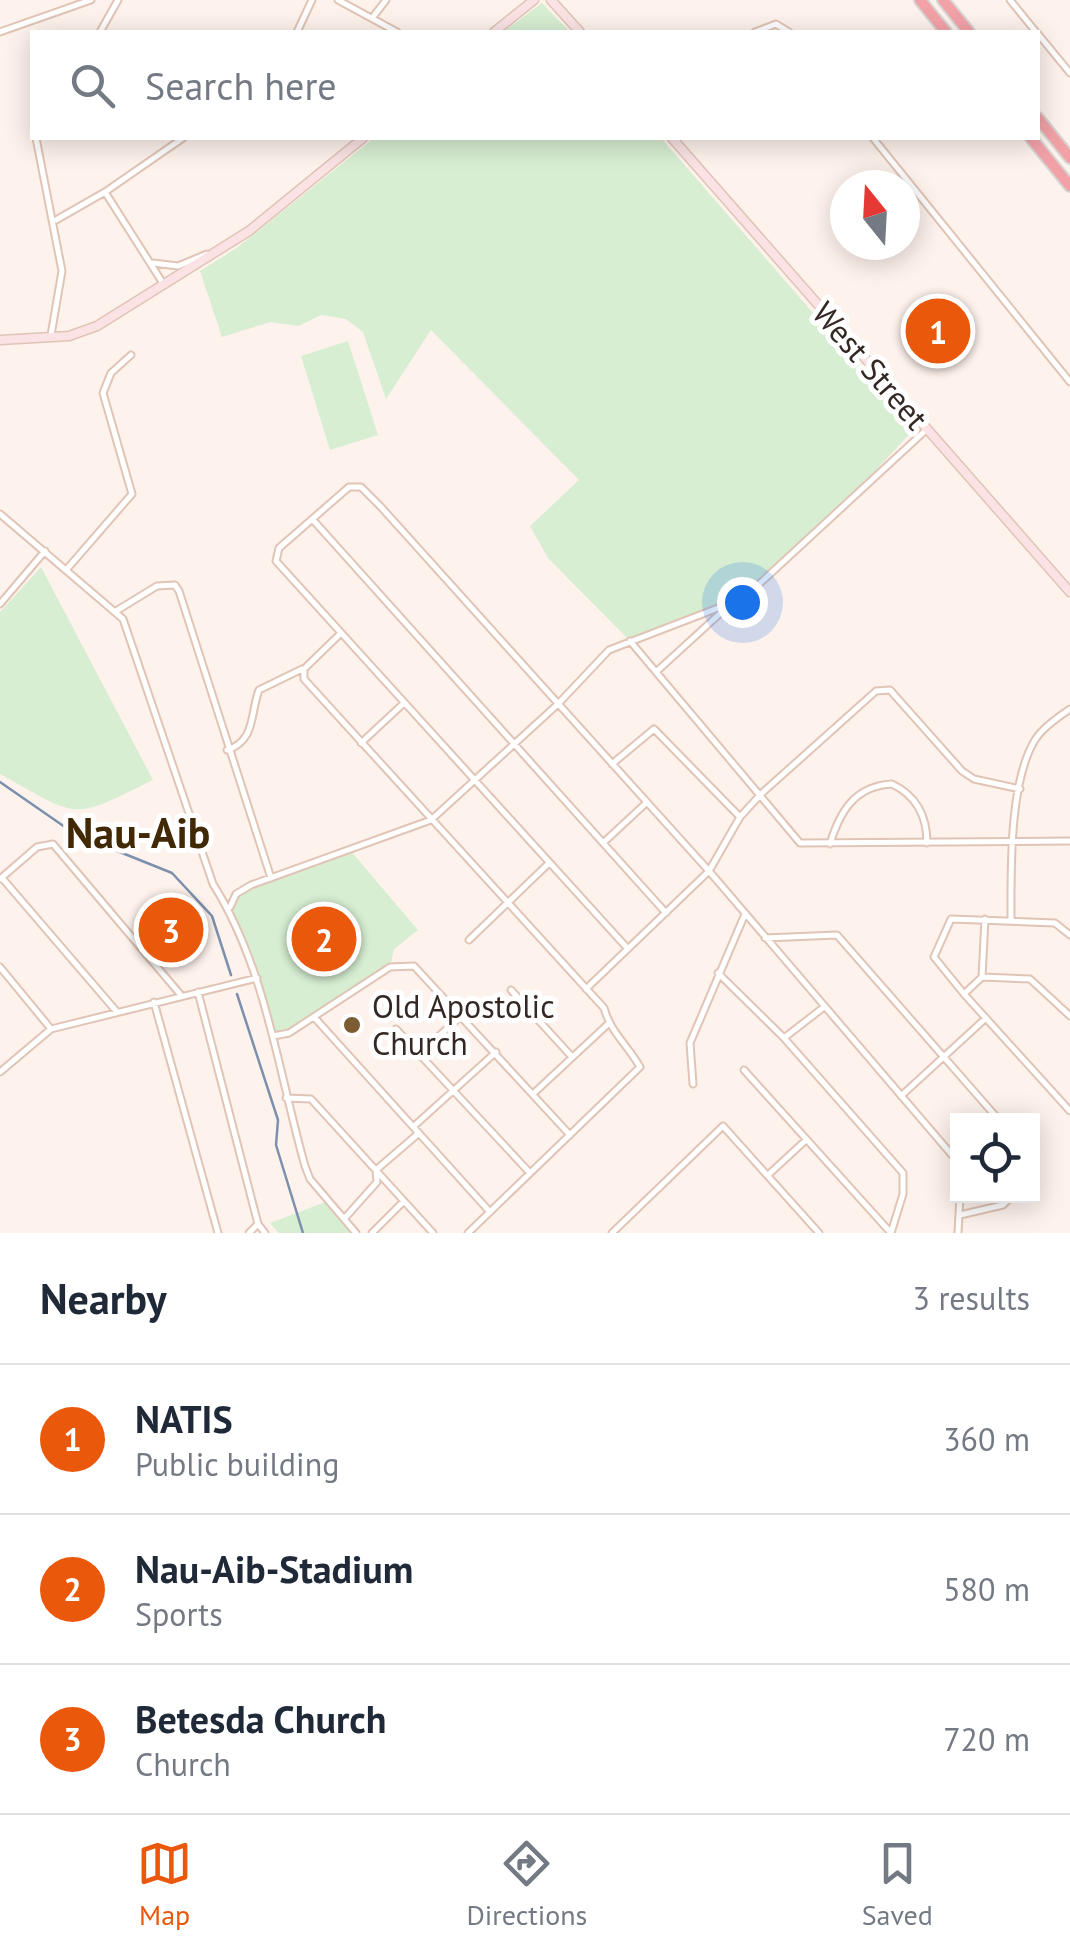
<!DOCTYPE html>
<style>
:root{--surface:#fff;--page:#f6f6f7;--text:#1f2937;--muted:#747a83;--line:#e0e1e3;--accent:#ea580c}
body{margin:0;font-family:"PT Sans",sans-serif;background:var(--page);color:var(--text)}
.controls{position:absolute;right:30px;bottom:30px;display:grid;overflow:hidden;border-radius:0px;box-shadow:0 5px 25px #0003}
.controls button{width:90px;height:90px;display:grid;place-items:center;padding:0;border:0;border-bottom:2px solid var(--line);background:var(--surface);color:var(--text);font:50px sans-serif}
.compass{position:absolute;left:830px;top:170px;width:90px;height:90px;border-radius:50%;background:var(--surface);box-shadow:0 5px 25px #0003;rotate:342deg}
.you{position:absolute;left:742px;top:602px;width:35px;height:35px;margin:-25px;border:8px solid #fff;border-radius:50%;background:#1a73e8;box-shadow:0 0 0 15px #1a73e833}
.badge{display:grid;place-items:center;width:65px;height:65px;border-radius:50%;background:var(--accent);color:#fff;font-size:32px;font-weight:700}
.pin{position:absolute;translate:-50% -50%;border:5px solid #fff;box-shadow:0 2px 10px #0006}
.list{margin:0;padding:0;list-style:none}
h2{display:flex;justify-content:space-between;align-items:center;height:130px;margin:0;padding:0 40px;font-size:42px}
h2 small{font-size:32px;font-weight:400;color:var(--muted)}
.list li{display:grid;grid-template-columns:65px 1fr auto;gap:30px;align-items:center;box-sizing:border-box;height:150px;padding:0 40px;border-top:2px solid var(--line)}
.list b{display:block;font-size:38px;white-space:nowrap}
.list p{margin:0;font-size:32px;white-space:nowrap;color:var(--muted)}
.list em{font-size:32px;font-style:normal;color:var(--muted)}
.icon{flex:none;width:55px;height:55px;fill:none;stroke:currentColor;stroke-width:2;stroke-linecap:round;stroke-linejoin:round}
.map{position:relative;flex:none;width:1070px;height:1233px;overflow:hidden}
.search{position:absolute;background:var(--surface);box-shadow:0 5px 25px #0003;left:30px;right:30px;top:30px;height:110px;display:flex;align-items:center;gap:25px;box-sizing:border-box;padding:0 35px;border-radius:0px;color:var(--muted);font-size:38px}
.sheet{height:580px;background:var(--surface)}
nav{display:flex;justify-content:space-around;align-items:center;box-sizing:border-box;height:140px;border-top:2px solid var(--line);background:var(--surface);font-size:28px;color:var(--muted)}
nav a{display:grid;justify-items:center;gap:5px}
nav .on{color:var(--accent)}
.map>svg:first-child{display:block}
.green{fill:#d7eed2}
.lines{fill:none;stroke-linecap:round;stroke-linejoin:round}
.stream{stroke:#7c90ae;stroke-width:2.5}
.street-casing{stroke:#e0c4b6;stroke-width:9}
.secondary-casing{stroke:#e0c4b6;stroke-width:11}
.highway-casing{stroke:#d6d4d3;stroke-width:14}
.street{stroke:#fff;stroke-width:5}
.secondary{stroke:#fbe3e5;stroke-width:8}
.highway{stroke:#f2a2a7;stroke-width:10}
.poi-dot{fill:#7c5c32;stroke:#fff;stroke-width:4}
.labels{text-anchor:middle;stroke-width:10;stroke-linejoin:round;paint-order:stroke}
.street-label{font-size:32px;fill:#332823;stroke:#fff}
.poi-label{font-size:32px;fill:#332823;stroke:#fff;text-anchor:start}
.district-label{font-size:42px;font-weight:bold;fill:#412905;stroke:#fff}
</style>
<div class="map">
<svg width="1070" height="1233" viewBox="0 0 1070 1233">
<rect width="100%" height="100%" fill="#fef2ec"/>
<path class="green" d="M542,3L570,32H503Z
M374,138H661L914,429L828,522L744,598L630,641L548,558L530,526L579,480L431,330L386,399L363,332L346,319L321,315L299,326L270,322L222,337L200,271L238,247Z
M348,341L378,435L330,450L301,356Z
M41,567L153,780C70,821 81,819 0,774V612Z
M350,850L418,930L394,949L390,967L289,1033L273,1036L257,978L230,907L232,899L251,885Z
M328,1201L356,1233H279L270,1223Z"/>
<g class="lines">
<path class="stream" d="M0,782L75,834L172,873L212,916L231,975
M237,994L278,1120L276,1145L303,1233"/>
<g class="street-casing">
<path id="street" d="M338,0L397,32
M1010,0L1036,32
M373,17L386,0
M0,32L91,0
M100,32L118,0
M297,32L312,0
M755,32L776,24L789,32
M1038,34L1070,73
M36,138L62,271L51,335
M873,138L1070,382
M105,192L164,285
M56,220L105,192L183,138
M153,263L178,266L207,254
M0,514L123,619L213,884C266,968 278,1071 305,1166L310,1179L356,1233
M313,520L666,913
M67,569L132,494L103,393L111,373L131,355
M0,604L45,551
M116,611L157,586L175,585L179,591L271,878
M340,634L304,669V679L604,1008C611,1033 627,1044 640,1067L468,1233
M630,641L800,843L1070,841
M656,672L725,609
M361,743L404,703
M227,750C256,741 250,713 259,690L302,669
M612,764L654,729L739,816
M603,843L645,804
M830,844C840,811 855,786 892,784C917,796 927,816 927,843
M2,878L117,1012
M0,879L37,847L53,844L180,994
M230,907L236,894L251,885L431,820L558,704L609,650L744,598L926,430
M985,919L982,977L964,994L1070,1111
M1011,920C1011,871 1009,782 1035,740C1042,728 1058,717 1070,709
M765,938L837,935L999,1120
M469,940L548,864
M628,949L276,561L279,548L349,487H361L381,507L709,871L958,1162
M0,967L51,1029
M718,973L784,1038L903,1173V1194L891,1233L744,1070
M982,977L1030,979L1070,1016
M586,989L709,871L740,817L761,794L876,691L890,690L962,771L974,779L1020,789
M511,990L572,1057
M198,992L258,1224L265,1233
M964,994L934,957L951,919L1055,923L1070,935
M154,1002L218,1233
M314,1017L490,1212
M396,1029L530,1173
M273,1036L289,1033L390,967L414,966L570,1135
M784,1038L824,1007
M419,1054L461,1016
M0,1072L51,1029L257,978
M693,1084L690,1043L745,914
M534,1093L607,1025
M901,1096L986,1018
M286,1098L311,1099L433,1233
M413,1127L496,1052
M768,1175L806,1140
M960,1215L1003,1205L1012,1196
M344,1219L377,1182L376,1170L419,1133
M249,1233L258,1224
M372,1233L404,1201
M612,1233L723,1126L819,1233
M958,1233L960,1196"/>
</g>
<g class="secondary-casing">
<path id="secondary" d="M551,0L580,32
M494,32L534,0
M672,138L1070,592
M0,340L69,336L97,326L249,231L363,138"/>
</g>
<g class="highway-casing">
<path id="highway" d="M920,0L946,32
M943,0L969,32
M1038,118L1070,158
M1031,138L1070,186"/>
</g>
<use href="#street" class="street"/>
<use href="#secondary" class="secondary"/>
<use href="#highway" class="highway"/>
</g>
<circle class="poi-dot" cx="352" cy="1025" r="10"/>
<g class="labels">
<g class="street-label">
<text transform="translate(870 366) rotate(49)" y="11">West Street</text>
</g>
<g class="poi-label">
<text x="372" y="1018">Old Apostolic<tspan x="372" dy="37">Church</tspan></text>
</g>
<g class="district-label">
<text x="138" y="848">Nau-Aib</text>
</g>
</g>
</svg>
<div class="controls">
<button><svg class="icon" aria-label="locate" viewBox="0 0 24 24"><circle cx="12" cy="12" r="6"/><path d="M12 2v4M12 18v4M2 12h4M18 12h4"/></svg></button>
</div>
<svg class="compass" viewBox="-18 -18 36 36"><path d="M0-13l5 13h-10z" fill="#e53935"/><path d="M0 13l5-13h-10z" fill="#747a83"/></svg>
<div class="you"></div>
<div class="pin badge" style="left:938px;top:331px">1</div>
<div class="pin badge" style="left:324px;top:939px">2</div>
<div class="pin badge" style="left:171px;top:930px">3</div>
<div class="search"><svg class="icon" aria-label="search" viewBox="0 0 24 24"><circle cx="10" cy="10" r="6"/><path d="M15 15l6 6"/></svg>Search here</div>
</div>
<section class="sheet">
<h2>Nearby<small>3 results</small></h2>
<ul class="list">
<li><span class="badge">1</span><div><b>NATIS</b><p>Public building</p></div><em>360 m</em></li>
<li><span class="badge">2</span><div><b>Nau-Aib-Stadium</b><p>Sports</p></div><em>580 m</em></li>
<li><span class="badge">3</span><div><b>Betesda Church</b><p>Church</p></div><em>720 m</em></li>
</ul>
</section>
<nav>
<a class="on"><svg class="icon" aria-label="map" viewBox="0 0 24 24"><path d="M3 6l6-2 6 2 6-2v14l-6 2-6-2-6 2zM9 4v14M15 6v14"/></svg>Map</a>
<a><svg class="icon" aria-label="directions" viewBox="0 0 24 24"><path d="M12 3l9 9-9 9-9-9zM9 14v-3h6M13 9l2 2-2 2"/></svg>Directions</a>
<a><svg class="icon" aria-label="saved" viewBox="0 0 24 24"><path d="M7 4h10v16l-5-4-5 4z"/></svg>Saved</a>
</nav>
